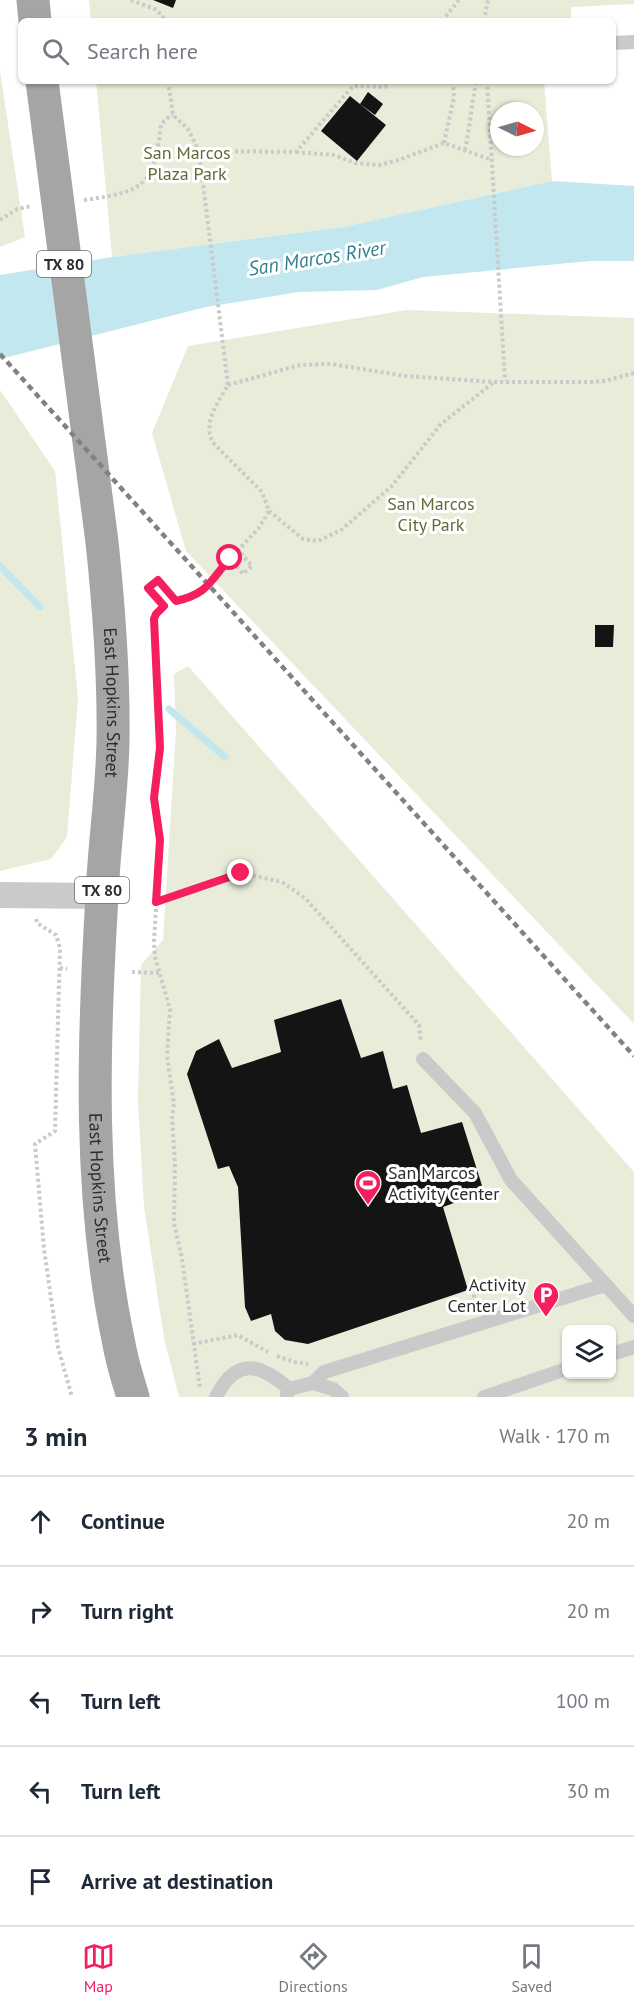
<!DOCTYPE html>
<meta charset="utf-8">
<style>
:root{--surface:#fff;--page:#f2f2f3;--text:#1f2937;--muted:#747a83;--line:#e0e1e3;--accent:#f51e5f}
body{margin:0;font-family:"PT Sans",sans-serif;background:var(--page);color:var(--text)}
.controls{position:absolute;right:18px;bottom:18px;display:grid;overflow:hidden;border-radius:9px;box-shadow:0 2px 4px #0004}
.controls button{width:54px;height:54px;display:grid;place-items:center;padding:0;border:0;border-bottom:2px solid var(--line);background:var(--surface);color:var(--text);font:30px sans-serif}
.compass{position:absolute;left:490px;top:102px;width:54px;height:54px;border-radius:50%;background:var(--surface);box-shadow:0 2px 4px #0004;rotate:95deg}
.stop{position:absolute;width:18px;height:18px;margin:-14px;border:4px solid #f51e5f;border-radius:50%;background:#fff}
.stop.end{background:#f51e5f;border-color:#fff;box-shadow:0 2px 6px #0008}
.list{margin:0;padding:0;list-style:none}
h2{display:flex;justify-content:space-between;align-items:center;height:78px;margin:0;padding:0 24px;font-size:26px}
h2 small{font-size:20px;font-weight:400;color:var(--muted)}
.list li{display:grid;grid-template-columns:39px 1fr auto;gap:18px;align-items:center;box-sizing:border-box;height:90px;padding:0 24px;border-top:2px solid var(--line)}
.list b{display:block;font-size:22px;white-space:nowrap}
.list em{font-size:20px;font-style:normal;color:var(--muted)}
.icon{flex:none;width:33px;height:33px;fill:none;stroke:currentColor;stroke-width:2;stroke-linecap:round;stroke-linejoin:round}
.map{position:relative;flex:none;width:634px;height:1397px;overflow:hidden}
.search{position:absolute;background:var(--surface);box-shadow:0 2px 4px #0004;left:18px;right:18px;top:18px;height:66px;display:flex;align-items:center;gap:15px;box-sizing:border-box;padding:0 21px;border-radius:9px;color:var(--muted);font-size:22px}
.sheet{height:528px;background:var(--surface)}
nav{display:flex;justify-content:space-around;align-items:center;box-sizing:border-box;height:84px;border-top:2px solid var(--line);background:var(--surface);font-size:16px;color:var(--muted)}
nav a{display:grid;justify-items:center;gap:3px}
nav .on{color:var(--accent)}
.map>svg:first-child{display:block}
.green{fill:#e8ecd9;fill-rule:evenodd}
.water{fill:#c3e7ee}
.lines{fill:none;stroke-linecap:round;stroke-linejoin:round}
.stream{stroke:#c3e7ee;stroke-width:7}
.building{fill:#141414}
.path{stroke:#cacaca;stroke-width:4;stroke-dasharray:3 3;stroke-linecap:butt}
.service{stroke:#cacaca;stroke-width:14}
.minor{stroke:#cacaca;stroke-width:26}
.primary{stroke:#a5a5a5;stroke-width:33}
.rail{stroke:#828282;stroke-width:4.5;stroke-dasharray:6 4.5;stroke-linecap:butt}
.route{stroke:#f51e5f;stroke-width:8}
.labels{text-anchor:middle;stroke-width:6;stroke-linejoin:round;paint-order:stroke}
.shield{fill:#fff;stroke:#6c6c6c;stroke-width:1.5}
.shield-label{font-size:16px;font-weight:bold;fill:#2d2d2d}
.park-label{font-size:18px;fill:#5c6c37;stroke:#fff}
.street-label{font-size:18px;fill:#2d2d2d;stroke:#fff}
.poi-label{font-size:18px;fill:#2d2d2d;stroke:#fff;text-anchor:start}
.water-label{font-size:20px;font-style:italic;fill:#32808f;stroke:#fff}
</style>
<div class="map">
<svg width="634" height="1397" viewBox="0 0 634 1397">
<rect width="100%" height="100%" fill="#fff"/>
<path class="green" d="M89,0H634V4L571,7V21H91Z
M0,71L25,237L0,247Z
M96,81H544L552,181L343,227L112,257ZM499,111H535V147H499Z
M407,310L634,318V1024L186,551L152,433L188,346Z
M0,390L55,471L78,698L67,837L51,859L0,871Z
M188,666L634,1172V1397H179L164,1338L144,1206L138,1101L141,965L163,940L176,730L174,674ZM566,1330H612V1374H566Z"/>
<path class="water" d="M552,181L634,186V261H590L423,277L377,290L299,292L206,307L0,359V275L112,257L343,227Z"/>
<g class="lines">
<path class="stream" d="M0,566L40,607
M169,709L225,757"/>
</g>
<path class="building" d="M153,0H176L173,8Z
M368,92L383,104L375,115L360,104Z
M350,96L386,125L357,161L321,131Z
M595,625H614L613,647H595Z
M341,999L361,1058L383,1051L393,1089L407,1085L421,1133L462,1122L484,1192L443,1207L468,1290L308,1344L285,1340L275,1331L271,1314L251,1321L245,1307L238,1187L229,1166L218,1169L187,1074L196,1051L219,1039L232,1068L281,1052L274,1020Z"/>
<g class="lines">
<path class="path" d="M131,0L157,10L166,21
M442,21L459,0
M484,21L488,0
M168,81L173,115L188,129L199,151L228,385C218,403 201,424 214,444L262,492L269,511L259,528L238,550L252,566L243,574L230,558C210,581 208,594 176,601L158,580L149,588L164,606L156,613L154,619L160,749L154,798L160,840L154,942L155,957L170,1009L167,1056L174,1104L172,1116L175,1167L174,1223L182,1259L200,1388
M487,81L505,381
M444,143L454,97L453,81
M465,150C470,128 471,106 476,84L475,81
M199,151L296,152L353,86L385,87L390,81
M296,152L334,155L355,163L379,165L399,160L444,143L492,160
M84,200C144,192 154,186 161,125L166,119L173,115
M0,220L17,209L32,206
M228,385L300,365L331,364L405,376L494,382H589L605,381L634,373
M269,511L303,539L318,541L341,530L391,487L441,424L494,382
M156,902L241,873L282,882L305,898L419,1025L421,1042
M36,919L37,923L56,935L60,948L55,1131L35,1144L44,1249L58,1347L72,1397
M60,968L67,969
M132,972L161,973
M470,1307L474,1305V1289
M193,1344L238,1335L268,1352
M277,1356L294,1362L308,1364"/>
<path class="service" d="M613,43L634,42
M423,1059L475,1113L511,1180L634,1316
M612,1354L634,1347
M313,1383L333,1389L342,1397
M289,1389L313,1383L324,1372L605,1285
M216,1397C236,1357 260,1363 289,1389L287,1395
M484,1397L566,1369"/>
<path class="minor" d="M0,895L102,896"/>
<g class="primary">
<path d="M33,0L35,21"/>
<path id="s1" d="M42,81L102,542C109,608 114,675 113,742C112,793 104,845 102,896C93,1044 88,1198 119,1344C122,1362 128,1380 133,1397"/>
</g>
<path class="rail" d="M0,354L634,1056"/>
</g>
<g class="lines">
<path class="route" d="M230,558C210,581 208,594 176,601L158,580L148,588L164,606L156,614L154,619L160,748L154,798L160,840L156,902L241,873"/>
</g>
<defs>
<g id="stadium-pin" transform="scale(1.35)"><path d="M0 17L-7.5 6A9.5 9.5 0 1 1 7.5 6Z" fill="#f51e5f" stroke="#fff"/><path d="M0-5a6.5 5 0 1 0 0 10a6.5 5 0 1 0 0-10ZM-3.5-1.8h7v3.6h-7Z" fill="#fff"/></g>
<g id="parking-pin" transform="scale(1.35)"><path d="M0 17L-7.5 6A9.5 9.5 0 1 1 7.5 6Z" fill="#f51e5f" stroke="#fff"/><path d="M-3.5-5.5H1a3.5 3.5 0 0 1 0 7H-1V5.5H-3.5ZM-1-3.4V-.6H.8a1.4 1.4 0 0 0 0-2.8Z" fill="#fff"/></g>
</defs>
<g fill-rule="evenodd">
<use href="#stadium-pin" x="368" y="1183"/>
<use href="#parking-pin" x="546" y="1295"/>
</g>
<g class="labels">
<g class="shield">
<rect x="37" y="251" width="54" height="26" rx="4.5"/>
<rect x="75" y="877" width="54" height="26" rx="4.5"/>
</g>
<g class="shield-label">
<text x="64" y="270">TX 80</text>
<text x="102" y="896">TX 80</text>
</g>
<g class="park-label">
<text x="187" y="159">San Marcos<tspan x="187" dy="21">Plaza Park</tspan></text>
<text x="431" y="510">San Marcos<tspan x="431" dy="21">City Park</tspan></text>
</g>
<g class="street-label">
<text dy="6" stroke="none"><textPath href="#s1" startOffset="626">East Hopkins Street</textPath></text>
<text dy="6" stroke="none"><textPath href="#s1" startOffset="1112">East Hopkins Street</textPath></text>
</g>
<g class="poi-label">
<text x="388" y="1179">San Marcos<tspan x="388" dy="21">Activity Center</tspan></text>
<text x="526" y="1291" text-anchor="end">Activity<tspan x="526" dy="21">Center Lot</tspan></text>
</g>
<g class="water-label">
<text transform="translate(317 258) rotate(-9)" y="7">San Marcos River</text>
</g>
</g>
</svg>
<div class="controls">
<button><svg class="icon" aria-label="layers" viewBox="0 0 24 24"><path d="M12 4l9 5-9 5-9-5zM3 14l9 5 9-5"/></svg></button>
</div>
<svg class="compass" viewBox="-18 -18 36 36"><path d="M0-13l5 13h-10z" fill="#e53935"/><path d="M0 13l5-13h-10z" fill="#747a83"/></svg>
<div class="stop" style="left:230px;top:558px"></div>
<div class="stop end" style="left:241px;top:873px"></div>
<div class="search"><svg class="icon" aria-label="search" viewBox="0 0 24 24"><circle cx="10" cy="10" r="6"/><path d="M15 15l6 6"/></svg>Search here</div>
</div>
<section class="sheet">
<h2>3 min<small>Walk · 170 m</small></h2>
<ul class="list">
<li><svg class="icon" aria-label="ahead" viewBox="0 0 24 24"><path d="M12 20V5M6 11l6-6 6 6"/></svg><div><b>Continue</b></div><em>20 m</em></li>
<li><svg class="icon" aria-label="right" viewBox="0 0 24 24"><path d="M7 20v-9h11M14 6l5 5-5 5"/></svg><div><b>Turn right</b></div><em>20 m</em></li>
<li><svg class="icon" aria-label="left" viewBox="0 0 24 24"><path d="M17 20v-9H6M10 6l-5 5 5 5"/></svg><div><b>Turn left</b></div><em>100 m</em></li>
<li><svg class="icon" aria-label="left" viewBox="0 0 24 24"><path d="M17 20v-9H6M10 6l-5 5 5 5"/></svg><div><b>Turn left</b></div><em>30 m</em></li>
<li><svg class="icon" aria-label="arrive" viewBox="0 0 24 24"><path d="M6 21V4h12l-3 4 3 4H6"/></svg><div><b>Arrive at destination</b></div></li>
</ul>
</section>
<nav>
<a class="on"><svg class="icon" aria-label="map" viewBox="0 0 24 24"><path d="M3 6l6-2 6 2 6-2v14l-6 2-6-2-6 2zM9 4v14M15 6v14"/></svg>Map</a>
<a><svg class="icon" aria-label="directions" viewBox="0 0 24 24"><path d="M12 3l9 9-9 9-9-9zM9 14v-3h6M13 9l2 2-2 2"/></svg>Directions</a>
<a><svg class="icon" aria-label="saved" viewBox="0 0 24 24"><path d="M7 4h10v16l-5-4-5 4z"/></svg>Saved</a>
</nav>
